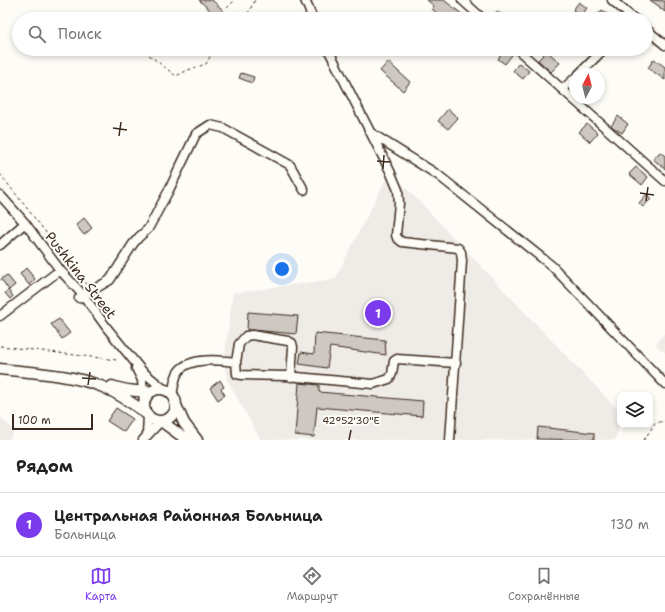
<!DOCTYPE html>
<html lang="ru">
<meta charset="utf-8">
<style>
:root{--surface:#fff;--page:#f6f6f6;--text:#222;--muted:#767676;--line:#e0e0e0;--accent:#7c3aed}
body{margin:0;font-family:"Shantell Sans",sans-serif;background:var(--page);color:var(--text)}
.controls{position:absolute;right:12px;bottom:12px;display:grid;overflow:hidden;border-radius:8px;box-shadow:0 2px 6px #0003}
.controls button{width:36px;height:36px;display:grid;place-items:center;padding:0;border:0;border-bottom:1px solid var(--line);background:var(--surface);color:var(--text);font:20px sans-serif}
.compass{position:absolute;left:569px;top:68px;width:36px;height:36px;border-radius:50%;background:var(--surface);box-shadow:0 2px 6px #0003;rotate:7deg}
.scale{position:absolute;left:12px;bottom:10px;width:81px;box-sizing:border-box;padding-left:4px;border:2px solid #3b2a1e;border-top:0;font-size:11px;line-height:14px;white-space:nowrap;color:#3b2a1e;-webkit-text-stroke:3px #fdfcf7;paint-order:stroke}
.you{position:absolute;left:282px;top:269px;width:14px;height:14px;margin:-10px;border:3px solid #fff;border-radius:50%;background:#1a73e8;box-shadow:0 0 0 6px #1a73e833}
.badge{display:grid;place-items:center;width:26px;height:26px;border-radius:50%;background:var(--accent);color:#fff;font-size:13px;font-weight:700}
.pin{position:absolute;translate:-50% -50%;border:2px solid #fff;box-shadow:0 1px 4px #0006}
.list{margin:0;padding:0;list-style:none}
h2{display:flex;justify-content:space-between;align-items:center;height:52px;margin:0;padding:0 16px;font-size:17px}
h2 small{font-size:13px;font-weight:400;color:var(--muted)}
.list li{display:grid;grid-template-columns:26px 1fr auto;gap:12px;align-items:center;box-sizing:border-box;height:64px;padding:0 16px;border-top:1px solid var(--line)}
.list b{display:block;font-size:15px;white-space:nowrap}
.list p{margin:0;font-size:13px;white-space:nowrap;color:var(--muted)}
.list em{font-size:13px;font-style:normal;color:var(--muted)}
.icon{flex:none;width:22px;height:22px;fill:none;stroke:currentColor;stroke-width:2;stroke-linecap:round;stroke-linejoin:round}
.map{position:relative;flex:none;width:665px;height:440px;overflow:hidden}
.search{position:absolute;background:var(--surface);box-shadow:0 2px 6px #0003;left:12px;right:12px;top:12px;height:44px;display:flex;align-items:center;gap:10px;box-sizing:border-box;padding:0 14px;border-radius:22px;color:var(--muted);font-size:15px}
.sheet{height:116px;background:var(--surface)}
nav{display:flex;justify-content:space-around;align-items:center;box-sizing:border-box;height:56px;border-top:1px solid var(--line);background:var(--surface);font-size:11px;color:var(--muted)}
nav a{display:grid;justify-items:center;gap:2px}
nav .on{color:var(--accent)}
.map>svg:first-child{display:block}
.built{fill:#efece7}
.building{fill:#cdc8c2;stroke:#3b2a1e}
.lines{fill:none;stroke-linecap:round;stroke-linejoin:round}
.minor-casing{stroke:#3b2a1e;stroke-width:11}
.major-casing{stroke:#3b2a1e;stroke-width:13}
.path{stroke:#3b2a1e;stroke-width:1;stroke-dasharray:3 3;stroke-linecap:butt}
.minor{stroke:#fdfcf7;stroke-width:8}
.major{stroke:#fdfcf7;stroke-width:10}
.ticks{fill:none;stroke:#3b2a1e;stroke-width:1.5}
.labels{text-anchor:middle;stroke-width:4;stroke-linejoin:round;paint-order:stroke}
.street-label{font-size:14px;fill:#3b2a1e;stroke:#fdfcf7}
.ticks-label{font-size:10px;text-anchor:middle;fill:#3b2a1e;stroke:#fdfcf7;stroke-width:4;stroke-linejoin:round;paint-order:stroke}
</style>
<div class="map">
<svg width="665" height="440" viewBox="0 0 665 440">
<rect width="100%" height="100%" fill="#fdfcf7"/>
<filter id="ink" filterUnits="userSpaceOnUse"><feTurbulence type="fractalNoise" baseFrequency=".025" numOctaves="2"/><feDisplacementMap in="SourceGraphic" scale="8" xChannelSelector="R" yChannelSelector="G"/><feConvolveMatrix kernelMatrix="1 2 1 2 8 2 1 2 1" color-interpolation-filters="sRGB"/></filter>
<g filter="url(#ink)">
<path class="built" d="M390,171L620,412V423L615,440H261L227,380L224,360L233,293L335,279Z
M665,333V353L655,344Z
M0,417L15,430L9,440H0Z"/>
<path class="building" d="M199,0H212L223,10L217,17Z
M427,0H444L463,15L461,19H450L444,15L442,17L432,9L434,6Z
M650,0L665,1V12L660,8V7Z
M579,2L587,8L581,16L573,10Z
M602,10L614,19H600L597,16Z
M497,11L507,19H490Z
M504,50L512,55L505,64L498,59Z
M547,51L560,63L551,72L538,60Z
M654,59L665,67V80L648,68Z
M388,62L410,82L403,91L380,71Z
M519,63L529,71L523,79L513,71Z
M241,73L254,77L252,83L239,78Z
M448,109L458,118L448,129L438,121Z
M618,116L628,124L622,133L611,126Z
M587,124L598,133L590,142L579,132Z
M660,152L665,156V169L653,159Z
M636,167L648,177L642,185L629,174Z
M647,194L651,199L643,207L639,203Z
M84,218L92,228L84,235L76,225Z
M26,268L35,279L29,285L20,274Z
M7,275L15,285L9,290L1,279Z
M8,290L13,296L10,299L5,293Z
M248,312L298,316L296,334L253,330H247Z
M59,319L70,333L62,339L51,324Z
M315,333L385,340L386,355L330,347L327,368L299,364L301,352L314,354Z
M220,380L224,387L221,389L225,395L218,400L210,388Z
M299,383L319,385V392L423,401L422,416L317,407L314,437L295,435Z
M116,408L133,419L124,432L107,421Z
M538,427L594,433V440L537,439Z"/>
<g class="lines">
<g class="minor-casing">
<path id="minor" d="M305,0L313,19
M462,0L483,19
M612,0L634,19
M646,29L665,45
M328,49L390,171L398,190L399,203L396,235L397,238L402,242L458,248L461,252L462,261L450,440
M517,49L665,181
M579,74L604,49
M563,89L575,78
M371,133L438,175L552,266L665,384
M0,195L25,223L60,270L83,295L107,328L142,371L165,390
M0,245L25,223
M79,298L110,280L133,244L139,237L148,229L168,192L196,134L210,125L223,128L290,165L304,190
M0,316L60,270
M236,362L239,344L246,336L252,335L288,341L292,343L293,347L291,377
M136,368L142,380L144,404
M172,395C174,388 174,377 179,371C190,357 220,360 236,362L237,374L242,375L286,376L373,384L389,379L392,374L394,361L397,359L456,363
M147,434L148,415
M143,440L161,421"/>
</g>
<g class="major-casing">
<path id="major" d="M0,369C34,373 71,374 103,387C120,394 134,404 148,415
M112,386C126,391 138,392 153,391
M144 405a16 16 0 1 1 32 0a16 16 0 1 1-32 0Z
M175,403L184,423L197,440
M161,421L187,440"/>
</g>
<path class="path" d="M227,8L235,0
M245,19L255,0
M149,55L176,76L188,70L206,64L214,49
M0,174L88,286
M0,346L117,360
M644,440L655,423L665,421"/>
<use href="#minor" class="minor"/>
<use href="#major" class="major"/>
</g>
</g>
<path class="ticks" d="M113,128L127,130M119,136L121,122M377,161L390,162M383,169L384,155M640,193L654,195M646,201L648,187M82,378L96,379M88,385L90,372M349,440L351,430"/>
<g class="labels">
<g class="street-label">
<text transform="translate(81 275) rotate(52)" y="5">Pushkina Street</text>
</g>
</g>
<g class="ticks-label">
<text x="351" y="424">42°52'30"E</text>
</g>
</svg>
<div class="controls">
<button><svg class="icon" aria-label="layers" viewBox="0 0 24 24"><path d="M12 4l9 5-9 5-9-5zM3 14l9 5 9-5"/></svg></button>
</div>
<svg class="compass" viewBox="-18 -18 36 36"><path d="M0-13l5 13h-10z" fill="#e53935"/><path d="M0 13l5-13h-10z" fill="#767676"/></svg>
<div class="scale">100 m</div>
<div class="you"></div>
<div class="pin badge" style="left:378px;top:313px">1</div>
<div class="search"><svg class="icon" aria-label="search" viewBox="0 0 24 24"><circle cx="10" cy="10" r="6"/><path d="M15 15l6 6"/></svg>Поиск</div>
</div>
<section class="sheet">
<h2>Рядом<small></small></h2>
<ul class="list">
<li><span class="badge">1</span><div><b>Центральная Районная Больница</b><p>Больница</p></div><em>130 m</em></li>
</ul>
</section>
<nav>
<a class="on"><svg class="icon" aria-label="map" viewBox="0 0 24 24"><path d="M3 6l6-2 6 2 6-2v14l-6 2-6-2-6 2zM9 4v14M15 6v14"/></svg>Карта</a>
<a><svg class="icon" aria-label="directions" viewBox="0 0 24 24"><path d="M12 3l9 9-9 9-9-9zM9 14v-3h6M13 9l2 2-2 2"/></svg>Маршрут</a>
<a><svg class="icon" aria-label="saved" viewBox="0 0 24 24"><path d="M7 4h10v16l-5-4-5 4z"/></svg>Сохранённые</a>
</nav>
